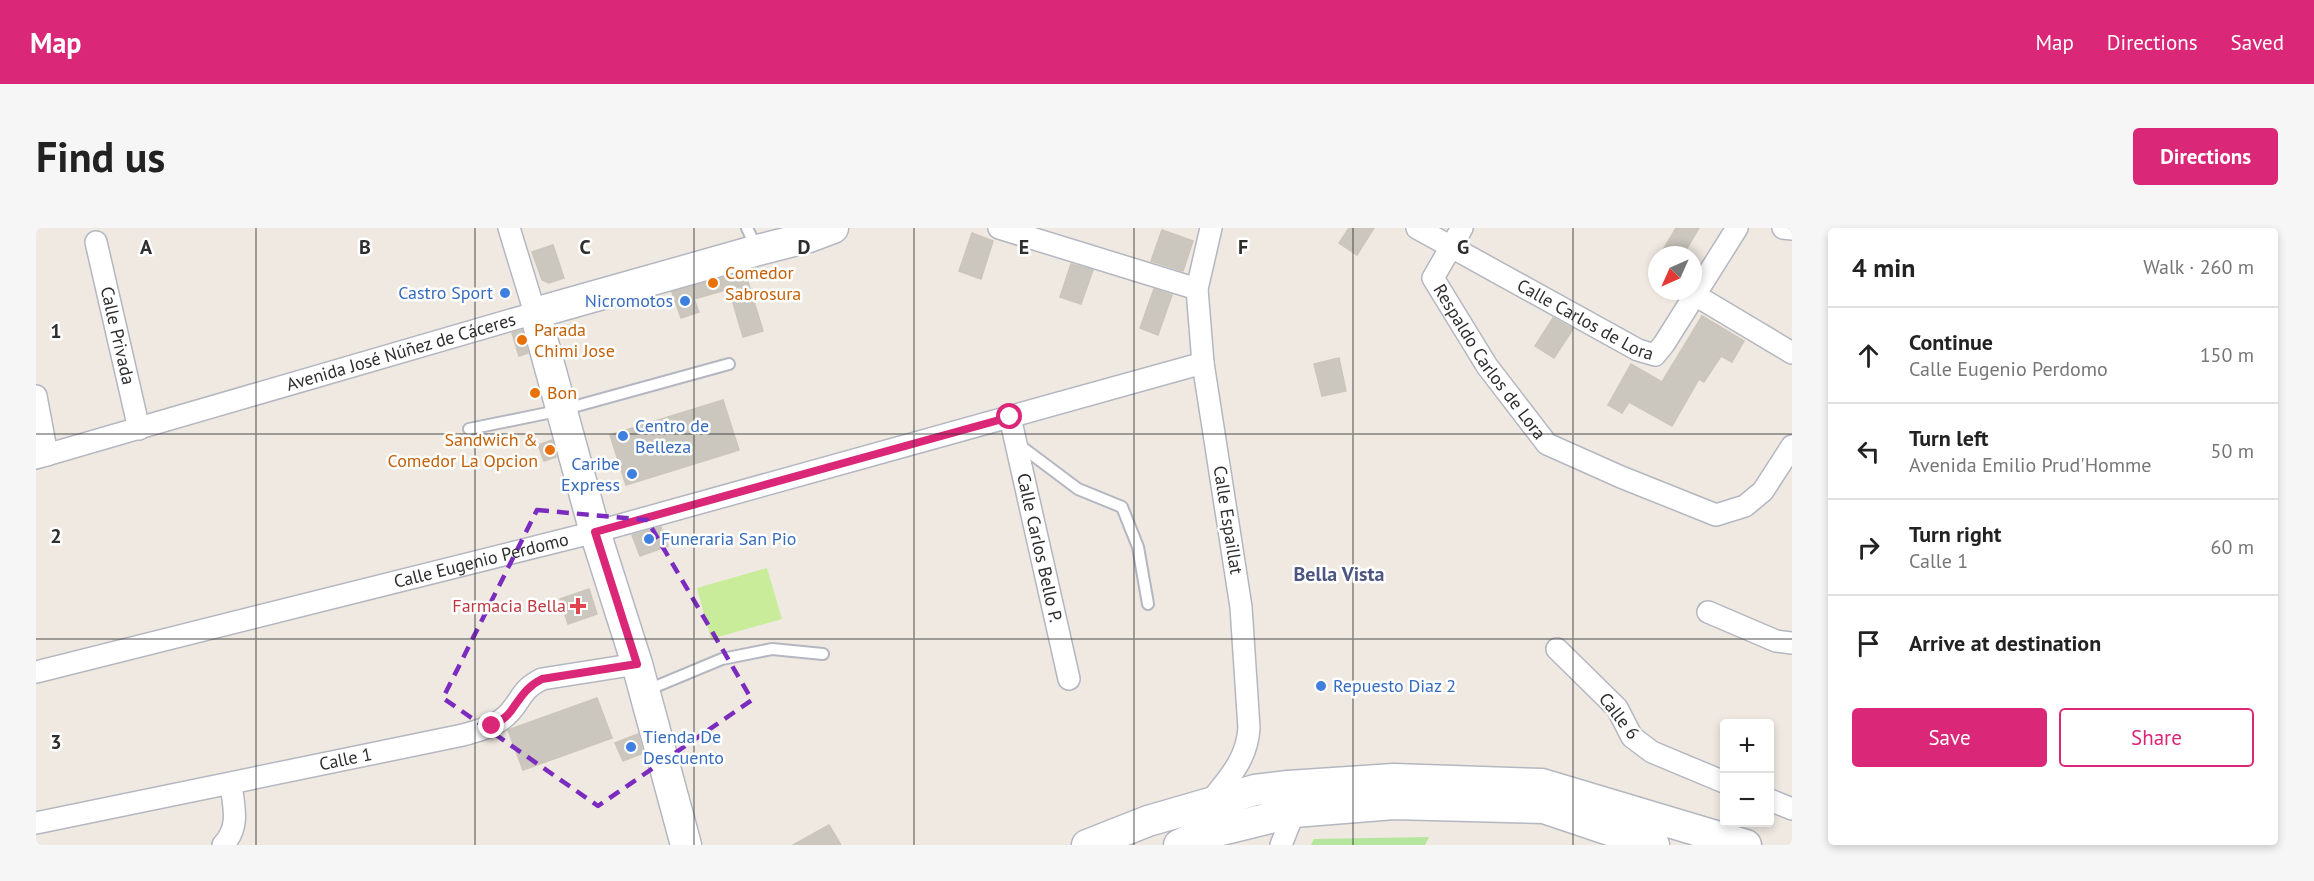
<!DOCTYPE html>
<meta charset="utf-8">
<style>
:root{--surface:#fff;--page:#f6f6f6;--text:#222;--muted:#767676;--line:#e0e0e0;--accent:#db2777}
body{margin:0;font-family:"PT Sans",sans-serif;background:var(--page);color:var(--text)}
.controls{position:absolute;right:18px;bottom:18px;display:grid;overflow:hidden;border-radius:6px;box-shadow:0 3px 9px #0003}
.controls button{width:54px;height:54px;display:grid;place-items:center;padding:0;border:0;border-bottom:2px solid var(--line);background:var(--surface);color:var(--text);font:30px sans-serif}
.compass{position:absolute;left:1612px;top:18px;width:54px;height:54px;border-radius:50%;background:var(--surface);box-shadow:0 3px 9px #0003;rotate:225deg}
.stop{position:absolute;width:18px;height:18px;margin:-14px;border:4px solid #db2777;border-radius:50%;background:#fff}
.stop.end{background:#db2777;border-color:#fff;box-shadow:0 2px 6px #0008}
.list{margin:0;padding:0;list-style:none}
h2{display:flex;justify-content:space-between;align-items:center;height:78px;margin:0;padding:0 24px;font-size:26px}
h2 small{font-size:20px;font-weight:400;color:var(--muted)}
.list li{display:grid;grid-template-columns:39px 1fr auto;gap:18px;align-items:center;box-sizing:border-box;height:96px;padding:0 24px;border-top:2px solid var(--line)}
.list b{display:block;font-size:22px;white-space:nowrap}
.list p{margin:0;font-size:20px;white-space:nowrap;color:var(--muted)}
.list em{font-size:20px;font-style:normal;color:var(--muted)}
.actions{display:flex;gap:12px;padding:18px 24px}
.actions a{flex:1;padding:14px 0;border:2px solid var(--accent);border-radius:6px;text-align:center;font-size:21px;color:var(--accent)}
.actions .main{background:var(--accent);color:#fff}
.icon{flex:none;width:33px;height:33px;fill:none;stroke:currentColor;stroke-width:2;stroke-linecap:round;stroke-linejoin:round}
.map{position:relative;flex:none;width:1756px;height:617px;overflow:hidden;border-radius:6px}
header{display:flex;align-items:center;gap:36px;box-sizing:border-box;height:84px;padding:0 30px;background:var(--accent);color:#fff}
header strong{font-size:28px}
nav{display:flex;gap:33px;margin-inline-start:auto;font-size:21px}
.intro{display:flex;align-items:center;justify-content:space-between;box-sizing:border-box;height:144px;padding:0 36px}
h1{margin:0;font-size:42px}
.button{padding:15px 27px;border-radius:6px;background:var(--accent);color:#fff;font-size:21px;font-weight:700}
main{display:flex;gap:36px;padding:0 36px}
aside{flex:1;background:var(--surface);border-radius:6px;box-shadow:0 3px 9px #0003}
.map>svg:first-child{display:block}
.green{fill:#b6e59e}
.pitch{fill:#c9ec9a}
.building{fill:#cbc7bf;stroke:#cbc5ba;stroke-width:1.5}
.lines{fill:none;stroke-linecap:round;stroke-linejoin:round}
.lane-casing{stroke:#b4b7c1;stroke-width:14}
.street-casing{stroke:#b4b7c1;stroke-width:24}
.secondary-casing{stroke:#b4b7c1;stroke-width:33}
.lane{stroke:#fff;stroke-width:10}
.street{stroke:#fff;stroke-width:21}
.secondary{stroke:#fff;stroke-width:30}
.route{stroke:#db2777;stroke-width:8}
.marked{fill:none;stroke:#7b2cbf;stroke-width:4.5;stroke-dasharray:12 8;stroke-linejoin:round}
.grid{fill:none;stroke:#2e2e2e;stroke-width:1.5;stroke-opacity:0.55}
.food-dot{fill:#e8710a;stroke:#fff;stroke-width:2}
.shop-dot{fill:#3f7fe0;stroke:#fff;stroke-width:2}
.health-dot{fill:#e0444e;stroke:#fff;stroke-width:2}
.labels{text-anchor:middle;stroke-width:5;stroke-linejoin:round;paint-order:stroke}
.food-label{font-size:18px;fill:#c56008;stroke:#fff;text-anchor:start}
.shop-label{font-size:18px;fill:#366cbe;stroke:#fff;text-anchor:start}
.street-label{font-size:18px;fill:#2e2e2e;stroke:#fff}
.health-label{font-size:18px;fill:#be3a42;stroke:#fff;text-anchor:end}
.neighbourhood-label{font-size:20px;font-weight:bold;fill:#4d5680;stroke:#fff}
.grid-label{font-size:20px;text-anchor:middle;font-weight:bold;fill:#2e2e2e;stroke:#fff;stroke-width:5;stroke-linejoin:round;paint-order:stroke}
</style>
<header>
<strong>Map</strong>
<nav><a>Map</a><a>Directions</a><a>Saved</a></nav>
</header>
<div class="intro"><h1>Find us</h1><a class="button">Directions</a></div>
<main>
<div class="map">
<svg width="1756" height="617" viewBox="0 0 1756 617">
<rect width="100%" height="100%" fill="#efe9e1"/>
<path class="green" d="M1393,609L1389,617H1275L1278,611Z"/>
<path class="pitch" d="M731,340L746,391L675,411L661,360Z"/>
<path class="building" d="M1313,0H1338L1321,27L1303,15Z
M1640,0H1663L1647,27H1635L1627,22Z
M1126,2L1157,13L1147,43L1115,33Z
M936,5L957,13L945,51L923,43Z
M517,17L528,50L513,55L506,52L496,24Z
M1035,36L1057,42L1045,76L1024,69Z
M709,44L727,103L707,109L693,61L658,71L663,84L645,90L636,64Z
M1118,61L1136,67L1122,107L1104,100Z
M1666,88L1708,113L1696,134L1685,128L1668,154L1663,151L1636,198L1593,174L1586,185L1572,177L1595,136L1626,154Z
M1517,90L1537,101L1518,130L1499,118Z
M486,102L492,125L483,128L476,105Z
M1303,130L1310,163L1286,168L1278,136Z
M687,172L703,222L590,257L574,207Z
M516,212L520,229L508,233L502,217Z
M625,299L632,318L604,328L596,307Z
M553,361L561,386L532,396L524,371Z
M561,470L576,510L487,542L472,502Z
M602,506L607,525L587,533L579,515Z
M793,597L805,617H757Z"/>
<g class="lines">
<g class="lane-casing">
<path id="lane" d="M711,0L720,19
M433,201L526,182L693,136
M982,216L1042,261L1086,279L1102,319L1112,376
M609,463L686,431L736,421L787,426"/>
</g>
<g class="street-casing">
<g id="street">
<path d="M963,0L1161,61"/>
<path id="s1" d="M1381,0L1602,122L1619,127L1628,116L1701,0"/>
<path id="s2" d="M1426,0L1397,50L1451,138L1511,216L1585,249L1680,287L1709,278L1727,263L1756,218"/>
<path d="M1747,0L1756,1"/>
<path id="s3" d="M60,14L103,201"/>
<path d="M1659,67L1756,125"/>
<path d="M0,168L11,227"/>
<path id="s4" d="M974,189L1033,451"/>
<path id="s5" d="M0,230L499,85L473,0"/>
<path d="M1672,384L1740,413L1756,415"/>
<path d="M1521,421L1581,480L1596,509L1616,524L1688,554"/>
<path id="s6" d="M0,444L559,304L1167,135"/>
<path d="M1734,572L1756,581"/>
<path d="M1173,575C1192,551 1211,532 1213,500L1205,379L1167,135L1161,61L1175,0"/>
<path id="s7" d="M0,595L427,507C444,502 462,498 474,484C487,469 486,461 506,451L601,436"/>
<path d="M187,617C204,599 198,580 195,557"/>
<path d="M1245,617L1258,584"/>
</g>
</g>
<g class="secondary-casing">
<path id="secondary" d="M650,617L601,436L559,304L499,85L722,22L773,9L797,0
M1051,617L1112,593L1219,562L1252,558L1358,551L1506,556L1710,617
M1143,617L1165,607L1258,584L1358,576L1508,580L1618,617"/>
</g>
<use href="#lane" class="lane"/>
<use href="#street" class="street"/>
<use href="#secondary" class="secondary"/>
</g>
<g class="lines">
<path class="route" d="M456,498C463,494 470,490 475,483C485,469 490,459 506,451L601,436L559,304L974,189"/>
</g>
<path class="marked" d="M501,282L611,292L716,472L562,578L407,470Z"/>
<path class="grid" d="M220,0V617M439,0V617M658,0V617M878,0V617M1098,0V617M1317,0V617M1537,0V617M0,206H1756M0,411H1756"/>
<g class="food-dot">
<circle cx="677" cy="55" r="6"/>
<circle cx="486" cy="112" r="6"/>
<circle cx="499" cy="165" r="6"/>
<circle cx="514" cy="222" r="6"/>
</g>
<g class="shop-dot">
<circle cx="469" cy="65" r="6"/>
<circle cx="649" cy="73" r="6"/>
<circle cx="587" cy="208" r="6"/>
<circle cx="596" cy="246" r="6"/>
<circle cx="613" cy="311" r="6"/>
<circle cx="1285" cy="458" r="6"/>
<circle cx="595" cy="519" r="6"/>
</g>
<path class="health-dot" d="M539 369h6v6h6v6h-6v6h-6v-6h-6v-6h6z"/>
<g class="labels">
<g class="food-label">
<text x="689" y="51">Comedor<tspan x="689" dy="21">Sabrosura</tspan></text>
<text x="498" y="108">Parada<tspan x="498" dy="21">Chimi Jose</tspan></text>
<text x="511" y="171">Bon</text>
<text x="502" y="218" text-anchor="end">Sandwich &amp;<tspan x="502" dy="21">Comedor La Opcion</tspan></text>
</g>
<g class="shop-label">
<text x="457" y="71" text-anchor="end">Castro Sport</text>
<text x="637" y="79" text-anchor="end">Nicromotos</text>
<text x="599" y="204">Centro de<tspan x="599" dy="21">Belleza</tspan></text>
<text x="584" y="242" text-anchor="end">Caribe<tspan x="584" dy="21">Express</tspan></text>
<text x="625" y="317">Funeraria San Pio</text>
<text x="1297" y="464">Repuesto Diaz 2</text>
<text x="607" y="515">Tienda De<tspan x="607" dy="21">Descuento</tspan></text>
</g>
<g class="street-label">
<text dy="6" stroke="none"><textPath href="#s1" startOffset="192">Calle Carlos de Lora</textPath></text>
<text dy="6" stroke="none"><textPath href="#s3" startOffset="96">Calle Privada</textPath></text>
<text dy="6" stroke="none"><textPath href="#s5" startOffset="380">Avenida José Núñez de Cáceres</textPath></text>
<text dy="6" stroke="none"><textPath href="#s2" startOffset="159">Respaldo Carlos de Lora</textPath></text>
<text transform="translate(1192 292) rotate(81)" y="6">Calle Espaillat</text>
<text dy="6" stroke="none"><textPath href="#s4" startOffset="134">Calle Carlos Bello P.</textPath></text>
<text dy="6" stroke="none"><textPath href="#s6" startOffset="459">Calle Eugenio Perdomo</textPath></text>
<text transform="translate(1583 488) rotate(52)" y="6">Calle 6</text>
<text dy="6" stroke="none"><textPath href="#s7" startOffset="316">Calle 1</textPath></text>
</g>
<g class="health-label">
<text x="530" y="384">Farmacia Bella</text>
</g>
<g class="neighbourhood-label">
<text x="1303" y="353">Bella Vista</text>
</g>
</g>
<g class="grid-label">
<text x="110" y="26">A</text>
<text x="329" y="26">B</text>
<text x="549" y="26">C</text>
<text x="768" y="26">D</text>
<text x="988" y="26">E</text>
<text x="1207" y="26">F</text>
<text x="1427" y="26">G</text>
<text x="20" y="110">1</text>
<text x="20" y="315">2</text>
<text x="20" y="521">3</text>
</g>
</svg>
<div class="controls">
<button>+</button>
<button>−</button>
</div>
<svg class="compass" viewBox="-18 -18 36 36"><path d="M0-13l5 13h-10z" fill="#e53935"/><path d="M0 13l5-13h-10z" fill="#767676"/></svg>
<div class="stop" style="left:974px;top:189px"></div>
<div class="stop end" style="left:456px;top:498px"></div>
</div>
<aside>
<h2>4 min<small>Walk · 260 m</small></h2>
<ul class="list">
<li><svg class="icon" aria-label="ahead" viewBox="0 0 24 24"><path d="M12 20V5M6 11l6-6 6 6"/></svg><div><b>Continue</b><p>Calle Eugenio Perdomo</p></div><em>150 m</em></li>
<li><svg class="icon" aria-label="left" viewBox="0 0 24 24"><path d="M17 20v-9H6M10 6l-5 5 5 5"/></svg><div><b>Turn left</b><p>Avenida Emilio Prud'Homme</p></div><em>50 m</em></li>
<li><svg class="icon" aria-label="right" viewBox="0 0 24 24"><path d="M7 20v-9h11M14 6l5 5-5 5"/></svg><div><b>Turn right</b><p>Calle 1</p></div><em>60 m</em></li>
<li><svg class="icon" aria-label="arrive" viewBox="0 0 24 24"><path d="M6 21V4h12l-3 4 3 4H6"/></svg><div><b>Arrive at destination</b></div></li>
</ul>
<div class="actions"><a class="main">Save</a><a>Share</a></div>
</aside>
</main>
